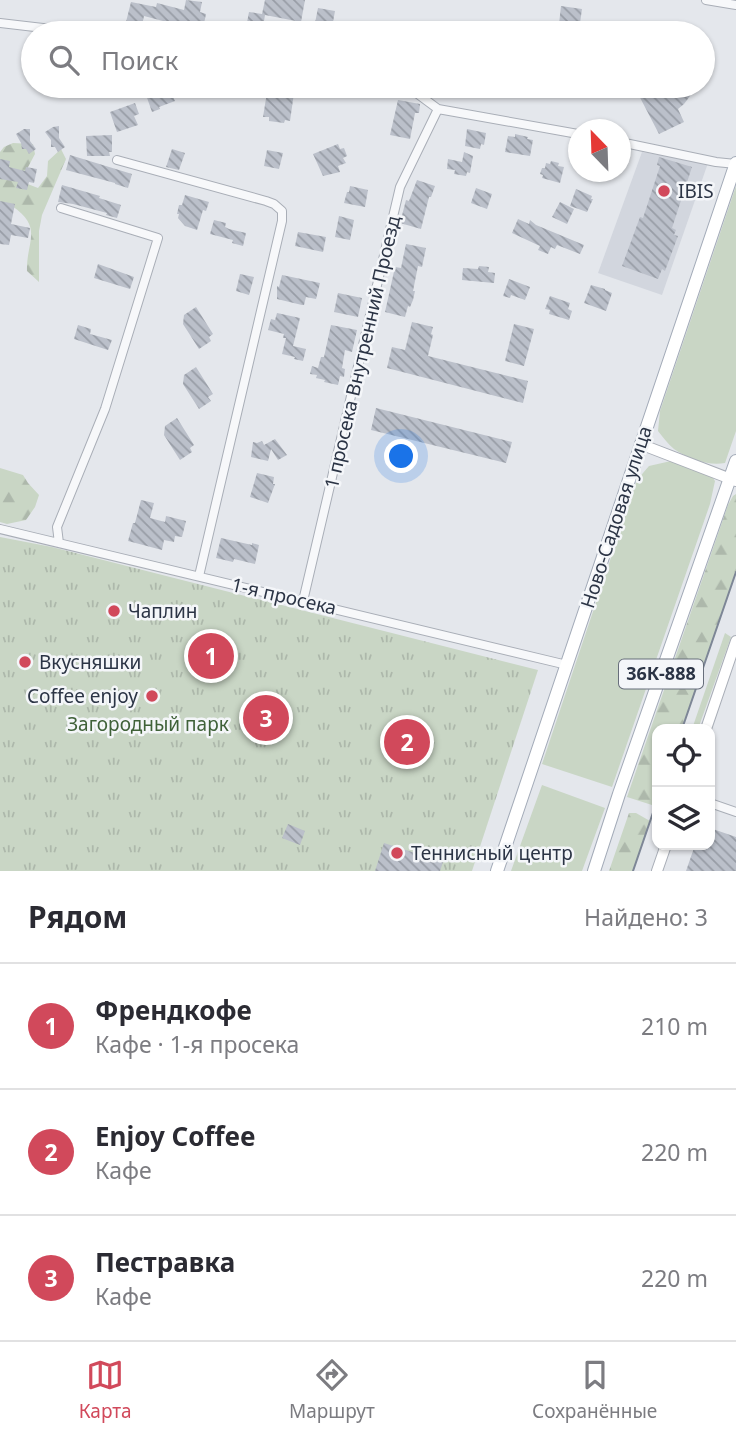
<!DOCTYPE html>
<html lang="ru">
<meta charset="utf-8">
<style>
:root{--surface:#fff;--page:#f7f7f7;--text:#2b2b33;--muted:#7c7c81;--line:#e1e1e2;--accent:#d1495b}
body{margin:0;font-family:"Noto Sans",sans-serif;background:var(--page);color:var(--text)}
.controls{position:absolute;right:21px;bottom:21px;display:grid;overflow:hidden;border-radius:14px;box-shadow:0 2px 5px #0004}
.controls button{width:63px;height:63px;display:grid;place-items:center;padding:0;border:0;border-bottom:2px solid var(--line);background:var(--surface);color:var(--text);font:35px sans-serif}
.compass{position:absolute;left:568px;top:119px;width:63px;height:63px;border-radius:50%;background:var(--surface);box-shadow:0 2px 5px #0004;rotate:337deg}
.you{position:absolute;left:402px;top:457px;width:24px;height:24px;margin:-18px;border:5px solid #fff;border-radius:50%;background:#1a73e8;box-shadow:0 0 0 10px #1a73e833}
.badge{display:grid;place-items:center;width:46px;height:46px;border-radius:50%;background:var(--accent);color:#fff;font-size:23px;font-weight:700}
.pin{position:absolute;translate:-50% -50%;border:4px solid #fff;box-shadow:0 2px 7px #0006}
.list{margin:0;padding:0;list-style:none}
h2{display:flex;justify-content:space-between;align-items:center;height:91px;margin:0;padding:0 28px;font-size:30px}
h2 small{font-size:23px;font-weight:400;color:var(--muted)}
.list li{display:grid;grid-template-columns:46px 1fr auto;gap:21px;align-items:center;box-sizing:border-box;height:126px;padding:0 28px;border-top:2px solid var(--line)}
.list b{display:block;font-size:26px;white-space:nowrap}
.list p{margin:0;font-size:23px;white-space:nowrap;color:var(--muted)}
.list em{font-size:23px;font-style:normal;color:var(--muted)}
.icon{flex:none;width:38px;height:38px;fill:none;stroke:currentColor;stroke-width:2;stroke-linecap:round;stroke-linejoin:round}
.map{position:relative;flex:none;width:736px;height:871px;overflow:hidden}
.search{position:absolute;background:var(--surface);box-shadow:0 2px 5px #0004;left:21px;right:21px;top:21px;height:77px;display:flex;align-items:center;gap:18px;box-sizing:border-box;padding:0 24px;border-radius:38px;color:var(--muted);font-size:26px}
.sheet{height:469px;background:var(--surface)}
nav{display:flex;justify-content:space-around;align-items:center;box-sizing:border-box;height:98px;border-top:2px solid var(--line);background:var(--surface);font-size:19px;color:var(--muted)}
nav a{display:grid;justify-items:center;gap:4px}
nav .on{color:var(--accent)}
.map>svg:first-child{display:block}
.built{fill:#d2d6de}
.green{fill:#c9d6c5}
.forest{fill:url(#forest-firs)}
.park{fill:url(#park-tufts)}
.building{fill:url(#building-back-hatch)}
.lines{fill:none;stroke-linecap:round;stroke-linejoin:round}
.street-casing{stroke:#a9aeb7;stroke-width:10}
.secondary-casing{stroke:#a9aeb7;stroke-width:12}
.primary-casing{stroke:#a3abb8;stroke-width:14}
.street{stroke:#f7f8fa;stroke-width:8}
.secondary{stroke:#fff;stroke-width:10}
.primary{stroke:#fff;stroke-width:12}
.tram{stroke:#7d8696;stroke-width:2}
.poi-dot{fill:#d1495b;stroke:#f4f6f9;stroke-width:2.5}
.labels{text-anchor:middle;stroke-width:5;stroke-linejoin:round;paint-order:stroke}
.shield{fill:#f4f6f9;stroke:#676e7b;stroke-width:2}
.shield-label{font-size:18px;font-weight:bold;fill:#2b3445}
.poi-label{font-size:19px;fill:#2b3445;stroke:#f4f6f9;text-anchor:start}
.street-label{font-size:19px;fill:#2b3445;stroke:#f4f6f9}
.park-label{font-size:19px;fill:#3f6138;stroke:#f4f6f9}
</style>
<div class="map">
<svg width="736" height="871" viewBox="0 0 736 871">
<defs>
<pattern id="forest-firs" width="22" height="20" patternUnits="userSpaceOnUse" patternTransform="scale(1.75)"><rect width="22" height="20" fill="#c9d6c5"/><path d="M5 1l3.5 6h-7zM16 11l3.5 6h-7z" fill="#adb8ab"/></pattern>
<pattern id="park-tufts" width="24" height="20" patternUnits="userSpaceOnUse" patternTransform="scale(1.75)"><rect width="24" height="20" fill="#c9d6c5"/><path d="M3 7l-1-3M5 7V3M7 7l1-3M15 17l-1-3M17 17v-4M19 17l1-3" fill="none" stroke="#adb8ab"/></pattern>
<pattern id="building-back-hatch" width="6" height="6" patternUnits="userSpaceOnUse" patternTransform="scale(1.75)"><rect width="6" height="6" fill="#bbc0ca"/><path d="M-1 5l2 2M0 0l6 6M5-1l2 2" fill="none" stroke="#989da6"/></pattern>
</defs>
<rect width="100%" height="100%" fill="#e4e7ec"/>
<path class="built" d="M642,152L708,163L662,295L598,273Z"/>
<path class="green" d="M736,186V431L725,463C708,466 688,459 674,449C668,444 663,437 658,431L660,411Z
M671,461L708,471L715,481L710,504L612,787L542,764L637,480L649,466Z
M725,633L731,637L698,729H692Z
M542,785L605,808L582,871H511Z"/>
<path class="forest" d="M13,143L33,144L35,154L27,169L25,183L38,188L47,176L48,161L61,149L66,159L42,215L39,231V282L27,271C26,241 44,228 12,206L0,210V152L4,147Z
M0,468L23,475L28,483L39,495L35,507L26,520L7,524L0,522Z
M736,494V572L682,729H657V801L655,806L627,797L728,505L733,496Z
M629,813H636L650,821L633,871H609Z"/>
<path class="park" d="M0,537L52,547L538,670L472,871H0Z"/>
<path class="building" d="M186,0L202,2L200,12L206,14L202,33L190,32L192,24L178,21L175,31L166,29L167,26L162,25L163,21L144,16L141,30L125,26L131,2L156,7L157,3L184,10Z
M265,0H305L301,22L265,15L262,33H245L249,12L262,14Z
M561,6L582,9L580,23L574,22L572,33H558Z
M318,8L335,11L331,33H313Z
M161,86H168L175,101L159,107L160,109L152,112L145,92Z
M268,86H295L290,121L285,120L284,123L269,121V117H263Z
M634,86H695L690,96L684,104L678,109L684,122L659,134Z
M398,100L420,104L419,113H415L410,139L390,135Z
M135,103L139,114L134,116L138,125L117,132L110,112Z
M59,126V138L65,147L58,152L55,147H51V140L45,132L53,127Z
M24,129H30V141L36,149L29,154L26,149H22L21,143L16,134Z
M467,129L486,133L484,145L481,144L480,149L465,146Z
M515,134L528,137L527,139L533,140L530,156L505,152L508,136L515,137Z
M112,135V152H109L110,156H87L86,136Z
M338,144L340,149L344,148L347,156L343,158L346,163L338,166L340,172L323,176L313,154Z
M172,149L185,153L179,170L166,167Z
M267,150L283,153L279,169L264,166Z
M464,152L473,156L470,173L467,172L466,176L454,174L455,170L447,169L448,159L462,162Z
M70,155L132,174L128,188L115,184V183L66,170Z
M659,157L692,167L672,228L676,230L674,235L678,236L665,271L662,269L658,279L622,266L640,217L643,218L660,166L657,165Z
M0,159L10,161L9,167L25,171L26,167L37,169L34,183L29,182L27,190L16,188L18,182L0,179Z
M551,161L559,163L558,166L564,167L560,183L542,178L543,175L540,174L542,168H545L546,163L550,164Z
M417,180L435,186L431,197H429L421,229L400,223L406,200L409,201Z
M62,185L100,196L99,198L121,205L117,218L106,215L107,213L73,204L58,202Z
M350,186L368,190L365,207L344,203L347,192H349Z
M476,188L492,194L487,209L471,203Z
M576,189L592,196L591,199H593L587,212L570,206Z
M185,195L209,202L206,211L203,210L197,230L185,226L178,218L179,214H177L179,205H182Z
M0,201L15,204L11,224L30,228L28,238L11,235L9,245L0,244Z
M560,202L574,209L567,224L552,217Z
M339,216L354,220L350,240L335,237Z
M518,219L529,224L530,220L536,225L584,245L580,254L557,245L555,249L551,247L548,254L538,250L540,246L512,233Z
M214,220L226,223L225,227L229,229L246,233L243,246L232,243L233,240L210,234Z
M298,232L326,237L323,252L295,246Z
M406,244L426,248L422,267L418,266L413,291H415L413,300L410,307L408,306L405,317L385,312L395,267L401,268Z
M98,264L134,277L130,289L94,278Z
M479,266L489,267L488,272L495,273L494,283L462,280L463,268L478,269Z
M240,274L254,277L249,295L236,291Z
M282,275L320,283L316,299L306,297L304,305H302L277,299V286L279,287Z
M509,279L530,287L525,300L511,295L510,298L503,296Z
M591,285L605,289V290L612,293L606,311L584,303Z
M338,293L362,298L358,317L334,312Z
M550,296L570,303L568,309L572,311L569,320L549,314L550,310L545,309Z
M196,307L213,334L209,337L211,341L199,349L183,324L184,315Z
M277,313L300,318L293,346L306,349L303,361L294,359L295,357L282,354L286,338H283L284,334L268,330L271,319L275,320Z
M412,322L433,327L431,334L433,335L428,356L528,381L523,403L387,368L392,347L405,350Z
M514,324L534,329L524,366L505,361Z
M78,325L91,329L90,334L112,340L108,350L74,339Z
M331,325L357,330L352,352L345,350L342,368L345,369L344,377L340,376L338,385L324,382L325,380L316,378L317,375L310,374L312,366L318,368L321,357H324Z
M196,367L213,394L208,397L211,401L199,409L183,384L184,375Z
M376,408L512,442L506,463L371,430Z
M177,418L194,445L190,448L192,452L180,460L164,435L165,426Z
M275,439L287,455L278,460L271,449L268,461L251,457L253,442L257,443L262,441L264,445Z
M257,473L274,477L273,484H275L268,503L250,497Z
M141,500L154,503L150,518L165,522L166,516L186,521L182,537L175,536L174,542L164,540L162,550L128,541L133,523H135Z
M221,538L252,545V543L259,545L255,564L234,559L233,562L216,558Z
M288,824L305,831L300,845L282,838Z
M710,828L736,837V871H686L695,845H710Z
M384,843L443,862L440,871H375Z"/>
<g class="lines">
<g class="street-casing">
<path id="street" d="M706,0L736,5
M0,23L86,33
M407,86L438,109L578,134
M620,142L716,162L736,164
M117,160L266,201L274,204L282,211V221L199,576
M0,529L567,665
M59,543L57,527L105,409L158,238L61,208
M303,601L400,187L438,109
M710,803L736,812"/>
</g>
<g class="secondary-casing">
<path id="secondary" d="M640,444L736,481
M706,729L736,641
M657,871L666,845"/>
</g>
<g class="primary-casing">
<path id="primary" d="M497,871L736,163
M594,871L619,794L736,461"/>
</g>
<use href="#street" class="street"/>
<use href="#secondary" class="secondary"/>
<use href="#primary" class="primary"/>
<path class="tram" d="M682,729L736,572
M633,871L657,801"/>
</g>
<g class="poi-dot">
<circle cx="664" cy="191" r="7"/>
<circle cx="114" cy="611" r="7"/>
<circle cx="25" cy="662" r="7"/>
<circle cx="152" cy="696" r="7"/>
<circle cx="397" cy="853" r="7"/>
</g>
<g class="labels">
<rect class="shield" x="619" y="659.5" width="84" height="29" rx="5"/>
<g class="shield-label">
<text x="661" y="680">36К-888</text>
</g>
<g class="poi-label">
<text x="678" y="198">IBIS</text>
<text x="128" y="618">Чаплин</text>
<text x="39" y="669">Вкусняшки</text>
<text x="138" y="703" text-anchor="end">Coffee enjoy</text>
<text x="411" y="860">Теннисный центр</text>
</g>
<g class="street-label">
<text transform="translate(362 352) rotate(-77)" y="7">1 просека Внутренний Проезд</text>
<text transform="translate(616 517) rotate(-72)" y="7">Ново-Садовая улица</text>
<text transform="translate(284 596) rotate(13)" y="7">1-я просека</text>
</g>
<g class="park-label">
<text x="148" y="731">Загородный парк</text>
</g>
</g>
</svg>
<div class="controls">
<button><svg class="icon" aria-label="locate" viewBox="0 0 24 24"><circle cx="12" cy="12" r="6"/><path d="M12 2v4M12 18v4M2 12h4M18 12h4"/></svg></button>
<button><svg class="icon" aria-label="layers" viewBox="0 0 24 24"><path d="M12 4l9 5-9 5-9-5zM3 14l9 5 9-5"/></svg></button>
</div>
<svg class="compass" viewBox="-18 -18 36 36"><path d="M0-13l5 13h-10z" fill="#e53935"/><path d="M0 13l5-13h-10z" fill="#7c7c81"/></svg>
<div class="you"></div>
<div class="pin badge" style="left:211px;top:656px">1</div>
<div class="pin badge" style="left:407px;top:742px">2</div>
<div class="pin badge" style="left:266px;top:718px">3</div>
<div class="search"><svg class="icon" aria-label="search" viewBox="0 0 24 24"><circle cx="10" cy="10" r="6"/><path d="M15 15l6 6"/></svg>Поиск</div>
</div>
<section class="sheet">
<h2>Рядом<small>Найдено: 3</small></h2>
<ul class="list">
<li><span class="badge">1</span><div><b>Френдкофе</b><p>Кафе · 1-я просека</p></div><em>210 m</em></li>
<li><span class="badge">2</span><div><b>Enjoy Coffee</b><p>Кафе</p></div><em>220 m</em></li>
<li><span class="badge">3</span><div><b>Пестравка</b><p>Кафе</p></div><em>220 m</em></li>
</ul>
</section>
<nav>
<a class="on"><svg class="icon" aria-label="map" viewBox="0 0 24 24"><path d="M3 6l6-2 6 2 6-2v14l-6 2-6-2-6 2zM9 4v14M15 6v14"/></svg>Карта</a>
<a><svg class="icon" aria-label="directions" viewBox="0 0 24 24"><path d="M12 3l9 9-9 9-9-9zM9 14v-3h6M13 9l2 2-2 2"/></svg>Маршрут</a>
<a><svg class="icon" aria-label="saved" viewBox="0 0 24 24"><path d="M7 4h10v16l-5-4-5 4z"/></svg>Сохранённые</a>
</nav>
